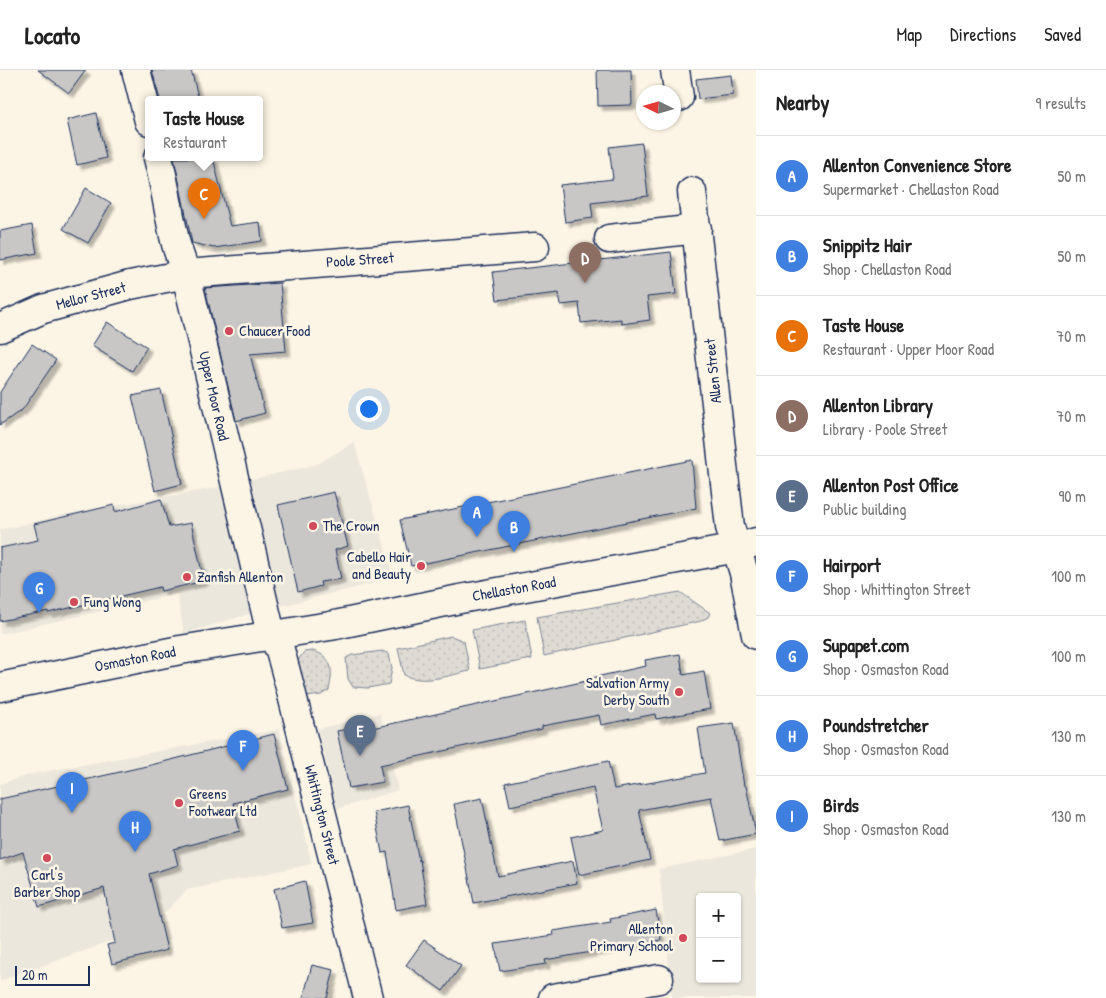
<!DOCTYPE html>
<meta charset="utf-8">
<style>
:root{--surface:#fff;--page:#f2f2f2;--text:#222;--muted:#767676;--line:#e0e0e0;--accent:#d1495b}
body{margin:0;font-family:"Patrick Hand",sans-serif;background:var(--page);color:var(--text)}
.controls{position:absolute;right:15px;bottom:15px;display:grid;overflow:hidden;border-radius:5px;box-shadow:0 1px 4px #0004}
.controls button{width:45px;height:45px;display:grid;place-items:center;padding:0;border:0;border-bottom:1px solid var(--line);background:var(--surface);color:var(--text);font:25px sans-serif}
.compass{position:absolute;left:636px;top:15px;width:45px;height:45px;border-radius:50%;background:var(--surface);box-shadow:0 1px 4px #0004;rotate:275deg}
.scale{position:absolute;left:15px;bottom:12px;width:75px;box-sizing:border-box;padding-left:5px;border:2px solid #1b2f5e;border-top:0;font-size:14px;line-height:18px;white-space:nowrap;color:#1b2f5e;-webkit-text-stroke:4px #fcf5e5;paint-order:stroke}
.you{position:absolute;left:368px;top:338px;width:18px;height:18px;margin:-12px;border:4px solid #fff;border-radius:50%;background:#1a73e8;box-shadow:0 0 0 8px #1a73e833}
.badge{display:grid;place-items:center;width:32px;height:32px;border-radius:50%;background:var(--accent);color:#fff;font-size:16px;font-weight:700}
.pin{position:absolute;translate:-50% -41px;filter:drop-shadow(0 1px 2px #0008)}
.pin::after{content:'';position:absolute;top:26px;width:18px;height:15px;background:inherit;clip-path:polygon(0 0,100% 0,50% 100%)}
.popup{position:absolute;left:145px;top:26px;width:118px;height:65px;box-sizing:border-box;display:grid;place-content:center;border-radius:5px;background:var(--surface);filter:drop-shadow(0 1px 4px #0005);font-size:16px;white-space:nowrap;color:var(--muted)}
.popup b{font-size:19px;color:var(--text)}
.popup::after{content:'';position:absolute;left:50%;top:100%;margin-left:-10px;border:10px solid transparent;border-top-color:var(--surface)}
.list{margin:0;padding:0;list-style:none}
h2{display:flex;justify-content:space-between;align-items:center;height:65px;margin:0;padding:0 20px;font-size:21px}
h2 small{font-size:16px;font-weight:400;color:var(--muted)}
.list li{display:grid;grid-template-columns:32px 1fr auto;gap:15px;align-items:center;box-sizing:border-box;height:80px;padding:0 20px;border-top:1px solid var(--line)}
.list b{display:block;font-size:19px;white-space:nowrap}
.list p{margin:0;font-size:16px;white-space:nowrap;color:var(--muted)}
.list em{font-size:16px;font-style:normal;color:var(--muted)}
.map{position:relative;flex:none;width:756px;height:928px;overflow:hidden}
header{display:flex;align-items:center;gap:30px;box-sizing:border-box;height:70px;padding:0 25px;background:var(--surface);border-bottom:1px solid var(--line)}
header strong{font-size:24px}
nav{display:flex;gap:28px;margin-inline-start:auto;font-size:18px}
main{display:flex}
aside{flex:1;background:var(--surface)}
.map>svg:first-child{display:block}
.built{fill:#ece7dc;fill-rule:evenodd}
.green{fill:url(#green-dots);stroke:#7d8599}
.building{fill:#c8c7c6;stroke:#1b2f5e;filter:url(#shadow)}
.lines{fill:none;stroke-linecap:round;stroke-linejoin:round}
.minor-casing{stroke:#1b2f5e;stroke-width:31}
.tertiary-casing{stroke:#1b2f5e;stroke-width:31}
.primary-casing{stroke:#1b2f5e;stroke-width:31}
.minor{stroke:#fcf5e5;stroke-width:28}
.tertiary{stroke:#fcf5e5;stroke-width:28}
.primary{stroke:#fcf5e5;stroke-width:28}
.poi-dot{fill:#d1495b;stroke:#fcf5e5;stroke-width:2}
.labels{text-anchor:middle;stroke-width:5;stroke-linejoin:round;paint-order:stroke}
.street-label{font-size:15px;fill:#1b2f5e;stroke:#fcf5e5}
.poi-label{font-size:15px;fill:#1b2f5e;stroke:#fcf5e5;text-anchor:start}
</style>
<header>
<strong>Locato</strong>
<nav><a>Map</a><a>Directions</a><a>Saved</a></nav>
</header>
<main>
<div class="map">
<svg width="756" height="928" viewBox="0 0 756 928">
<defs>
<pattern id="green-dots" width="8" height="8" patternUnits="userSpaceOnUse" patternTransform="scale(1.25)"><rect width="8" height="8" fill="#dfdbd4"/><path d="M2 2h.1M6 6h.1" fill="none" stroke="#bfbcb8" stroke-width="1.8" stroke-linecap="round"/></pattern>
<filter id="shadow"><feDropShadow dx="4.5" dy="4.5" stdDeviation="1" flood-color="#0004"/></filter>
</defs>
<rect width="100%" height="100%" fill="#fcf5e5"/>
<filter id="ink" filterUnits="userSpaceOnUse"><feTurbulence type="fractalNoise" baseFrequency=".02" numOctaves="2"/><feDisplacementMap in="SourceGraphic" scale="10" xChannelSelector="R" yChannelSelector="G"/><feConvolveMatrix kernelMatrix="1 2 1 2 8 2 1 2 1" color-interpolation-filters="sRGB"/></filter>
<g filter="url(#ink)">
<path class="built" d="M354,372L394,508L249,544L184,564L177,524L0,564V460L67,444L210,419L318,394Z
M380,643L398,720L337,739L318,659Z
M279,658L312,794L187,820L151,857L0,911V714L32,704L276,660Z
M756,779V928H672L659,799ZM700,827H737V909H700Z"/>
<path class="green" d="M680,522L710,543L708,547L701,551L544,586L537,547Z
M525,550L532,589L480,599L472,560Z
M451,566L464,571L470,601C449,605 424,615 404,605L398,578Z
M313,581C334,587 333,602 329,620L321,625L306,627L296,593L304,582Z
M382,581L389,584L392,598L389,614L368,618L353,617L348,609L346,588L352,585Z"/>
<path class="building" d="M38,0H86L69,23Z
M152,0H191L199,30H160Z
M597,0H631L632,35L598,36Z
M731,5L733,25L698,29L696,9Z
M96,43L106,88L77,95L67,50Z
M642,73L648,126L591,133L593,148L565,152L560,115L613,109L609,77Z
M174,88H213L230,156L260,152L262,171L214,178L192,173Z
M86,118L111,133L88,173L63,159Z
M32,155L37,183L0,190V161Z
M671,182L676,224L647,227L650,250L621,254V249L581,253L579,233L561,235L559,223L497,230L493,202Z
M280,213L286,281L250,284L265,343L236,351L205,218Z
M107,252L147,277L132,301L92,276Z
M32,274L56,290L23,339L0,355V322Z
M161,320L182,414L155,421L132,326Z
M692,390L696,438L411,496L400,450Z
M334,422L348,476L335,480L341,509L320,512L321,516L298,522L278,435Z
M161,429L169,457L191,453L204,511L161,521L160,517L48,543V541L0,551V478L38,470L34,454L114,435L115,442Z
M680,584L683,605L704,601L710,639L656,649L655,644L601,655L599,645L542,656V659L380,695L383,712L349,718L337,661L372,654V658L591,610V608L646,596L645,590Z
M734,653L744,716H746L756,764L720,771L711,727L639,740L650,790L579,805L571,767L603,760L593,718L510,736L505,713L608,691L614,719L705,703L698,658Z
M274,664L288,719L233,733L240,761L174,779L178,795L149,804L167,880L112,894L107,875L115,873L104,818L39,837L23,782L0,790V729L151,695Z
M482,728L498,806L573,791L577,813L474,833L454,734Z
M408,735L419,791L420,790L427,834L396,840L387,782L382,783L374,742Z
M305,811L313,853L282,858L274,819Z
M656,840L661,870L545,890L546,894L500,901L495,874L554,865L553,861L611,852L610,849Z
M424,870L461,896L443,921L406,895Z
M312,895L334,900L327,928H303Z"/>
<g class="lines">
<g class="minor-casing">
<path id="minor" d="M675,0L679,27
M692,122L730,457L744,503L756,565
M609,169L697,159
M0,258L43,239L130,215L186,204L535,177
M271,564L280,580L291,621L368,928
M553,928L659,909"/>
</g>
<g class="tertiary-casing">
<path id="tertiary" d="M136,0L149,51
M158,88C165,114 168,140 174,166C177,182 185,197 188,213C215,330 243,447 271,564"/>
</g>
<g class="primary-casing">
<path id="primary" d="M0,617L180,580L330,556L460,529L737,478L756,472"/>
</g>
<use href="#minor" class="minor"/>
<use href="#tertiary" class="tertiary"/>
<use href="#primary" class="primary"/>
</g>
</g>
<g class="poi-dot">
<circle cx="229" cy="261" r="5"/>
<circle cx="313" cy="456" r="5"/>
<circle cx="421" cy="496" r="5"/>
<circle cx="187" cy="507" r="5"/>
<circle cx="74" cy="532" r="5"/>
<circle cx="679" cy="622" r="5"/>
<circle cx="179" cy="733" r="5"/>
<circle cx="47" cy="788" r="5"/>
<circle cx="683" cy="868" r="5"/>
</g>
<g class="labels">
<g class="street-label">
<text transform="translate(360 190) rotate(-4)" y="5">Poole Street</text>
<text transform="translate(91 226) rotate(-15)" y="5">Mellor Street</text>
<text transform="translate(713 301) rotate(-96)" y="5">Allen Street</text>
<text transform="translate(214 326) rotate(77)" y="5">Upper Moor Road</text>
<text transform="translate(514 519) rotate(-10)" y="5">Chellaston Road</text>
<text transform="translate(135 589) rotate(-11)" y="5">Osmaston Road</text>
<text transform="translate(322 745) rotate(76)" y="5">Whittington Street</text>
</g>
<g class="poi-label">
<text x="239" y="266">Chaucer Food</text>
<text x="323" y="461">The Crown</text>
<text x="411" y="492" text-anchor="end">Cabello Hair<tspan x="411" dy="17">and Beauty</tspan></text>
<text x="197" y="512">Zanfish Allenton</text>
<text x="84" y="537">Fung Wong</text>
<text x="669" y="618" text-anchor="end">Salvation Army<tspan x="669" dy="17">Derby South</tspan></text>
<text x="189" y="729">Greens<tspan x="189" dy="17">Footwear Ltd</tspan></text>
<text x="47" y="810" text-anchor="middle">Carl's<tspan x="47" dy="17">Barber Shop</tspan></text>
<text x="673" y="864" text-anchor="end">Allenton<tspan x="673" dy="17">Primary School</tspan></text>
</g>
</g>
</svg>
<div class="controls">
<button>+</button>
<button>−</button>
</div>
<svg class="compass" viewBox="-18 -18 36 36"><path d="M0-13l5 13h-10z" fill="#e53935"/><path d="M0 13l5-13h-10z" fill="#767676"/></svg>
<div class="scale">20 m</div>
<div class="you"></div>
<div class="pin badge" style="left:477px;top:467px;background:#3f7fe0">A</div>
<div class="pin badge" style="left:514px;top:482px;background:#3f7fe0">B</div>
<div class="pin badge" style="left:204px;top:149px;background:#e8710a">C</div>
<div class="popup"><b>Taste House</b>Restaurant</div>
<div class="pin badge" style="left:585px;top:213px;background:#8d6e63">D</div>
<div class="pin badge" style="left:360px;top:686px;background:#5c6f8a">E</div>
<div class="pin badge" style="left:243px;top:701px;background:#3f7fe0">F</div>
<div class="pin badge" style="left:39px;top:543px;background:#3f7fe0">G</div>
<div class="pin badge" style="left:135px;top:782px;background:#3f7fe0">H</div>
<div class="pin badge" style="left:72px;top:743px;background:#3f7fe0">I</div>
</div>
<aside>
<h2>Nearby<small>9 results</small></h2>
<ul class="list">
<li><span class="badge" style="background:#3f7fe0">A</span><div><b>Allenton Convenience Store</b><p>Supermarket · Chellaston Road</p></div><em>50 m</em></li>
<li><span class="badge" style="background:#3f7fe0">B</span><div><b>Snippitz Hair</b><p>Shop · Chellaston Road</p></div><em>50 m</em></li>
<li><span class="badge" style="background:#e8710a">C</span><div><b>Taste House</b><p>Restaurant · Upper Moor Road</p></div><em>70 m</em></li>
<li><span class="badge" style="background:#8d6e63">D</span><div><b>Allenton Library</b><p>Library · Poole Street</p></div><em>70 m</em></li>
<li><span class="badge" style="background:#5c6f8a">E</span><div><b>Allenton Post Office</b><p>Public building</p></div><em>90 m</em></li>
<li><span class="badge" style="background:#3f7fe0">F</span><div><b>Hairport</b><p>Shop · Whittington Street</p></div><em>100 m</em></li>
<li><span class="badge" style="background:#3f7fe0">G</span><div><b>Supapet.com</b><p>Shop · Osmaston Road</p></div><em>100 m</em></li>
<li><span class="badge" style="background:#3f7fe0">H</span><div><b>Poundstretcher</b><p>Shop · Osmaston Road</p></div><em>130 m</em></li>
<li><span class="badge" style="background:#3f7fe0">I</span><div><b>Birds</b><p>Shop · Osmaston Road</p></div><em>130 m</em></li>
</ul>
</aside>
</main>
